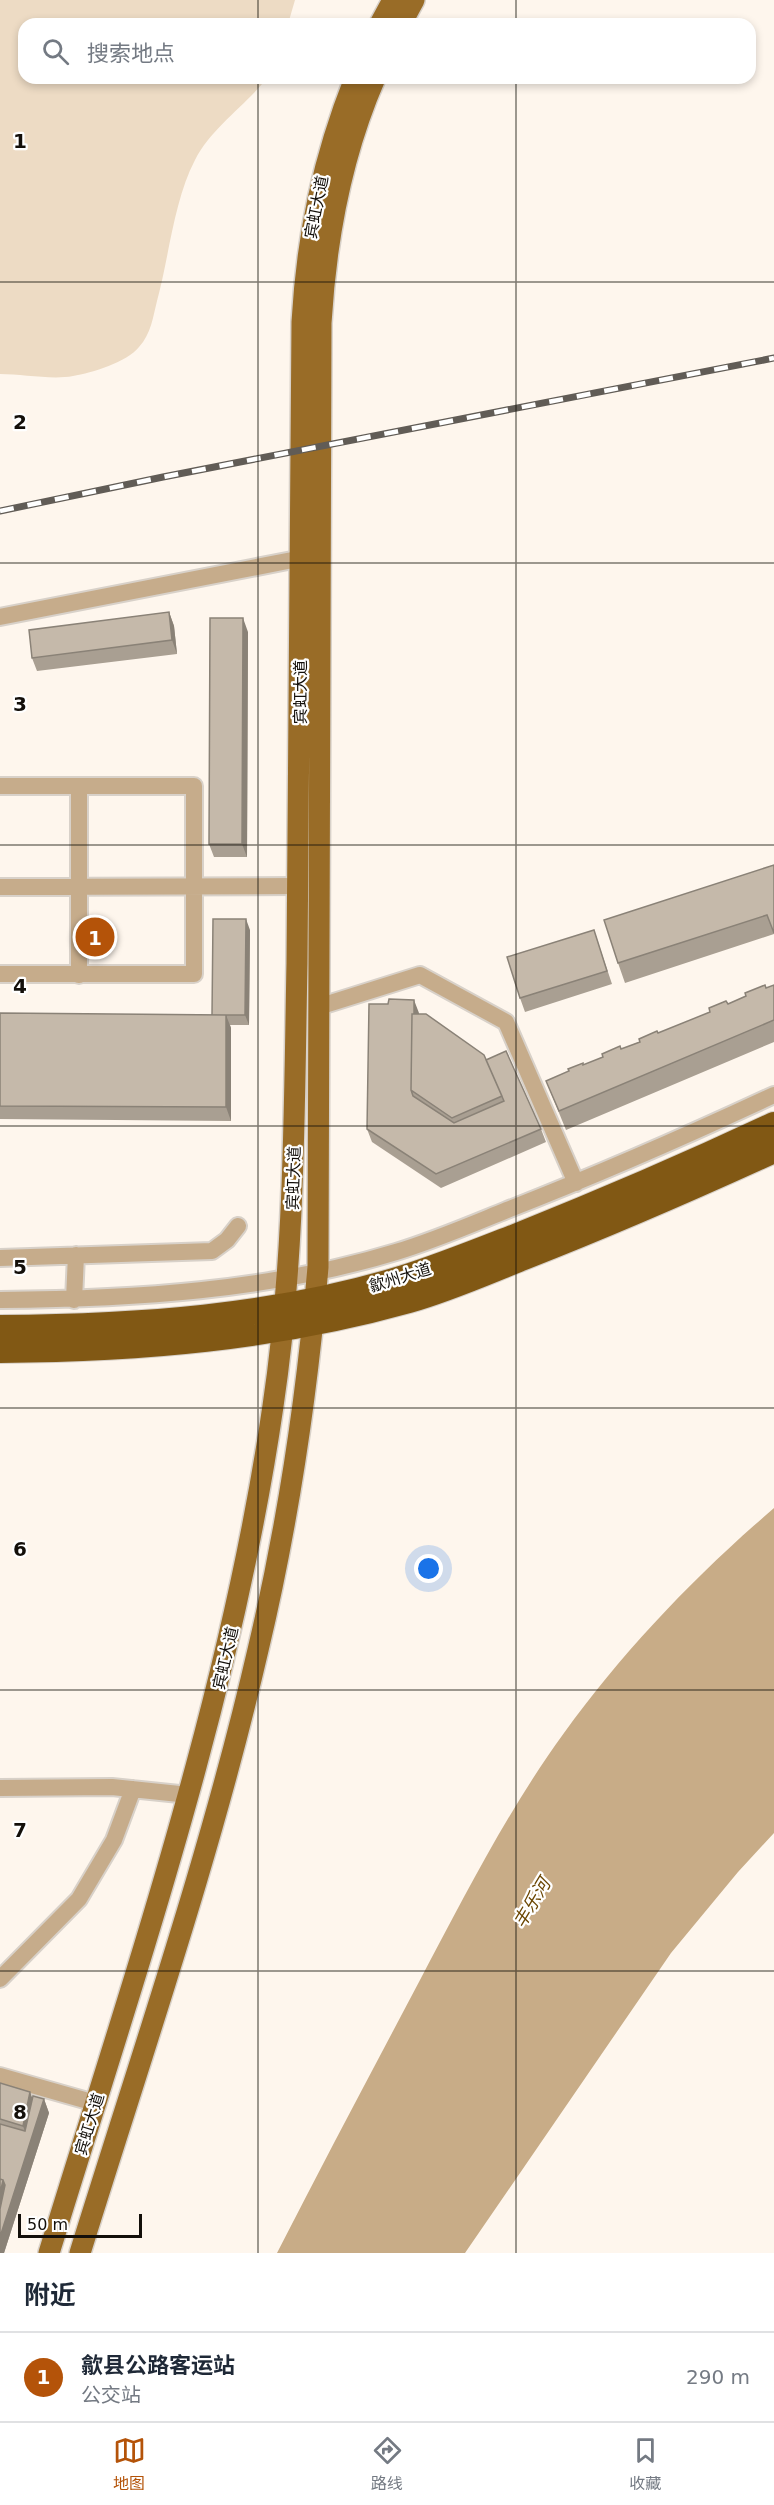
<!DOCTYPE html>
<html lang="zh">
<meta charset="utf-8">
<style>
:root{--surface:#fff;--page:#f6f6f7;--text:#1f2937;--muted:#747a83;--line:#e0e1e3;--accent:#b45309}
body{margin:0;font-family:"DejaVu Sans","Noto Sans SC",sans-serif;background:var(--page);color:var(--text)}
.scale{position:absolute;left:18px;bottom:15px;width:124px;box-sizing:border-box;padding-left:6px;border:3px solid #130f0a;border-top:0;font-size:16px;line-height:21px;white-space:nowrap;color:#130f0a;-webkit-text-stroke:4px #fff;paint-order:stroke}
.you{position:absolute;left:429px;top:1569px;width:21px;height:21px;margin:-15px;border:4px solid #fff;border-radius:50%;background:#1a73e8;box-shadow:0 0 0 9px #1a73e833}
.badge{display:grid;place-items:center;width:39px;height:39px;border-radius:50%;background:var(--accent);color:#fff;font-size:20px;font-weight:700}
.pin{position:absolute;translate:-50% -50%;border:3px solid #fff;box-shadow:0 2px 6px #0006}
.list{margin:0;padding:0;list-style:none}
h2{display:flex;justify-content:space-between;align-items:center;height:78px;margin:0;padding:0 24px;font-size:26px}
h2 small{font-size:20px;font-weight:400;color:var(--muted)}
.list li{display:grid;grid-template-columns:39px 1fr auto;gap:18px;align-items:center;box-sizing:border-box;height:90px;padding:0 24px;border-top:2px solid var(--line)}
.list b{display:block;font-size:22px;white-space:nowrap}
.list p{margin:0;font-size:20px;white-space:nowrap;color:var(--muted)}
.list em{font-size:20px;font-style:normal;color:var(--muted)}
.icon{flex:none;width:33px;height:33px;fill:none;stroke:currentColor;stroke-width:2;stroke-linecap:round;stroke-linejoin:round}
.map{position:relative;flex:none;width:774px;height:2253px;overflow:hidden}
.search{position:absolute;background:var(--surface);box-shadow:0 3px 9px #0003;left:18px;right:18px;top:18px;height:66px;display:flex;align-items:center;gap:15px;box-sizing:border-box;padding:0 21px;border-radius:18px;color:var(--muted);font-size:22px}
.sheet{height:168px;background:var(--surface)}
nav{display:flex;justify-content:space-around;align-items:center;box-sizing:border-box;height:84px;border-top:2px solid var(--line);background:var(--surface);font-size:16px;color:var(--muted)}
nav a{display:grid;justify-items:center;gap:3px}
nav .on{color:var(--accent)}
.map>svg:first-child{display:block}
.green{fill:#eddbc4}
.water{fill:#c8ac87}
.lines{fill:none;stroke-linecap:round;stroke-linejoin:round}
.minor-casing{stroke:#d8d1c9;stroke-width:20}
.major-casing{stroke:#d8d1c9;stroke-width:24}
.highway-casing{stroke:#d8d1c9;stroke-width:28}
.minor{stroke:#c6ac8b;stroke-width:16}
.major{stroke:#996c27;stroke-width:21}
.highway{stroke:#815814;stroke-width:26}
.rail-casing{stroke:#615c56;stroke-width:7}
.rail{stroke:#fff;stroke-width:4.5;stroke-dasharray:14;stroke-linecap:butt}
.wall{fill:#a99f92}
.shaded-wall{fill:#8a8277}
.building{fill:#c5b9aa;stroke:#8a8277;stroke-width:1.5}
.grid{fill:none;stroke:#130f0a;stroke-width:1.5;stroke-opacity:0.55}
.labels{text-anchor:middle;stroke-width:4.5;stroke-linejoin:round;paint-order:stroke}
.street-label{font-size:16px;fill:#130f0a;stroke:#fff}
.water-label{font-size:18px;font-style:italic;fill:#6a4500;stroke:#fff}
.grid-label{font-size:20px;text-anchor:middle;font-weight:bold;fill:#130f0a;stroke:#fff;stroke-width:4.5;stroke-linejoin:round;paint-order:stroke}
</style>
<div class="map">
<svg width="774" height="2253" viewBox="0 0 774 2253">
<rect width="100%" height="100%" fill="#fef6ed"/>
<path class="green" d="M0,0H295L288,24H24V78H267C245,106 211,128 195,160C174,200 169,257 157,301C153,317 151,334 139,347C127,362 92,373 73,376C52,380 22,374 0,374Z"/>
<path class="water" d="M774,1508V1833L738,1872L671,1953L465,2253H277C324,2161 372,2071 420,1980C465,1895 508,1810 564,1733C624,1650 696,1575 774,1508Z"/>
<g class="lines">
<g class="minor-casing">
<path id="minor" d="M0,617L313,556
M0,786H194V974H0
M79,786V975
M0,887L298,886
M318,1007L420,975L506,1022L576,1183
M0,1258L212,1251L227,1240L238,1226
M0,1300C133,1299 268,1291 396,1252C433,1241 470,1225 507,1210C597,1175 686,1136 774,1095
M74,1300L76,1255
M0,1788L112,1787L189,1795
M0,1979L79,1899L114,1840L133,1789
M0,2076L95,2103"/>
</g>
<g class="major-casing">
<path id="major" d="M380,24L393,0
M401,24L414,0
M49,2253C135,1973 231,1696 273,1406C295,1259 294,1111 297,963C300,749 301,535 302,322C307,235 323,159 355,78
M80,2253C142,2053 211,1854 258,1650C288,1524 307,1396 318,1267L321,323C326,238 341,156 375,78"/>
</g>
<g class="highway-casing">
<path id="highway" d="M0,1328C136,1327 274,1318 404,1278C442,1266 479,1251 515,1237C603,1202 689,1165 774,1125
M0,1350C140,1349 273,1338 409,1300C448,1289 486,1272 524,1257C608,1224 691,1188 774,1150"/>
</g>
<use href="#minor" class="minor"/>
<use href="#major" class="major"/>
<use href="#highway" class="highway"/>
<g class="rail-casing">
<path id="rail" d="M0,511L163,477L774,358"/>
</g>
<use href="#rail" class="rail"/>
</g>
<path class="wall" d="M169,612L174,626L177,654L37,671L32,658Z
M248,632L247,857H214L209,844Z
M774,865V935V934L625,983L618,963Z
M250,930L249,1025H230L231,1028V1121L0,1119V1013L212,1015Z
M594,930L612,984L525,1012L520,998Z
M774,985V1042L566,1130L546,1081Z
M388,1004L419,1014L486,1060L541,1129L546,1142L441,1188L372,1142L367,1129Z
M0,2083L30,2092L32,2098L44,2099L49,2113L4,2253H0Z"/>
<path class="shaded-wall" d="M169,612L174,626L177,654L172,640Z
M243,618L248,632L247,857L242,844Z
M246,919L250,930L249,1025L245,1015Z
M414,1000L419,1013L418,1095L413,1091Z
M226,1015L231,1028V1121L226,1107Z
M30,2092L37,2111L44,2099L49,2113L4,2253H0V2194L3,2180L29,2143L23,2126Z"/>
<path class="building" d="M169,612L172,640L32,658L29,630Z
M210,618H243L242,844H209Z
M774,865V933L767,915L618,963L604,920Z
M213,919H246L245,1015H212Z
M594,930L607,971L520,998L507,957Z
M765,985L766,988L774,985V1020L559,1111L546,1081L569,1071L568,1069L583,1063V1065L603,1057L602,1054L620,1046L621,1049L640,1042L639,1039L657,1031L658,1033L710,1012L709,1008L726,1001L728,1004L746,996L745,993Z
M389,999L414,1000V1014H412L411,1090L413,1096L454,1123L504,1101L486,1060L506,1051L541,1129L436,1174L367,1129L369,1004H388Z
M0,1013L226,1015V1107L0,1106Z
M412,1014H426L484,1055L502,1096L452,1118L411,1090Z
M0,2083L30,2092L23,2126L0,2119Z
M33,2096L44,2099L0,2237V2209L5,2185L3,2180L0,2179V2124L25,2131Z
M0,2179L3,2180L0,2194Z"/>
<path class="grid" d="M258,0V24M516,0V24M258,78V2253M516,78V2253M0,282H774M0,563H774M0,845H774M0,1126H774M0,1408H774M0,1690H774M0,1971H774"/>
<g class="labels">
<g class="street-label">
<text transform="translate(316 207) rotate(-79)" y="6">宾虹大道</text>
<text transform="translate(300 692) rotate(-90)" y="6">宾虹大道</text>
<text transform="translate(293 1178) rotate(-88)" y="6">宾虹大道</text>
<text transform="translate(400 1277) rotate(-17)" y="6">歙州大道</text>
<text transform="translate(225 1658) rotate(-77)" y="6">宾虹大道</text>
<text transform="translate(89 2124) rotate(-73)" y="6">宾虹大道</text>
</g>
<g class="water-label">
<text transform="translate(532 1903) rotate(-59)" y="6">丰乐河</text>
</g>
</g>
<g class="grid-label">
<text x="20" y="148">1</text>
<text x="20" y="429">2</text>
<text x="20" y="711">3</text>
<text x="20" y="993">4</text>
<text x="20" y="1274">5</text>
<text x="20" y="1556">6</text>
<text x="20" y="1837">7</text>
<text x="20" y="2119">8</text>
</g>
</svg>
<div class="scale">50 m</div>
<div class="you"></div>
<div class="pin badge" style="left:95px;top:937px">1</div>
<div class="search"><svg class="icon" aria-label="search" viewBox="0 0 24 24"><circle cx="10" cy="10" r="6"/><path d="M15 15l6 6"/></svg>搜索地点</div>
</div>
<section class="sheet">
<h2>附近<small></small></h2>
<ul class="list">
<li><span class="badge">1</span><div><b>歙县公路客运站</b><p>公交站</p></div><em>290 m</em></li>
</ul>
</section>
<nav>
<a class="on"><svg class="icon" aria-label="map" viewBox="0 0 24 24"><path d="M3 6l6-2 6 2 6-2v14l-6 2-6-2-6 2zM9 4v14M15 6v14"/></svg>地图</a>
<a><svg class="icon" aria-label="directions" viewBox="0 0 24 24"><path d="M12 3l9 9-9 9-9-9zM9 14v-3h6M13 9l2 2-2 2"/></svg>路线</a>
<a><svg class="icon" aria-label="saved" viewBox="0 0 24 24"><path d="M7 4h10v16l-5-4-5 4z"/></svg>收藏</a>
</nav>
